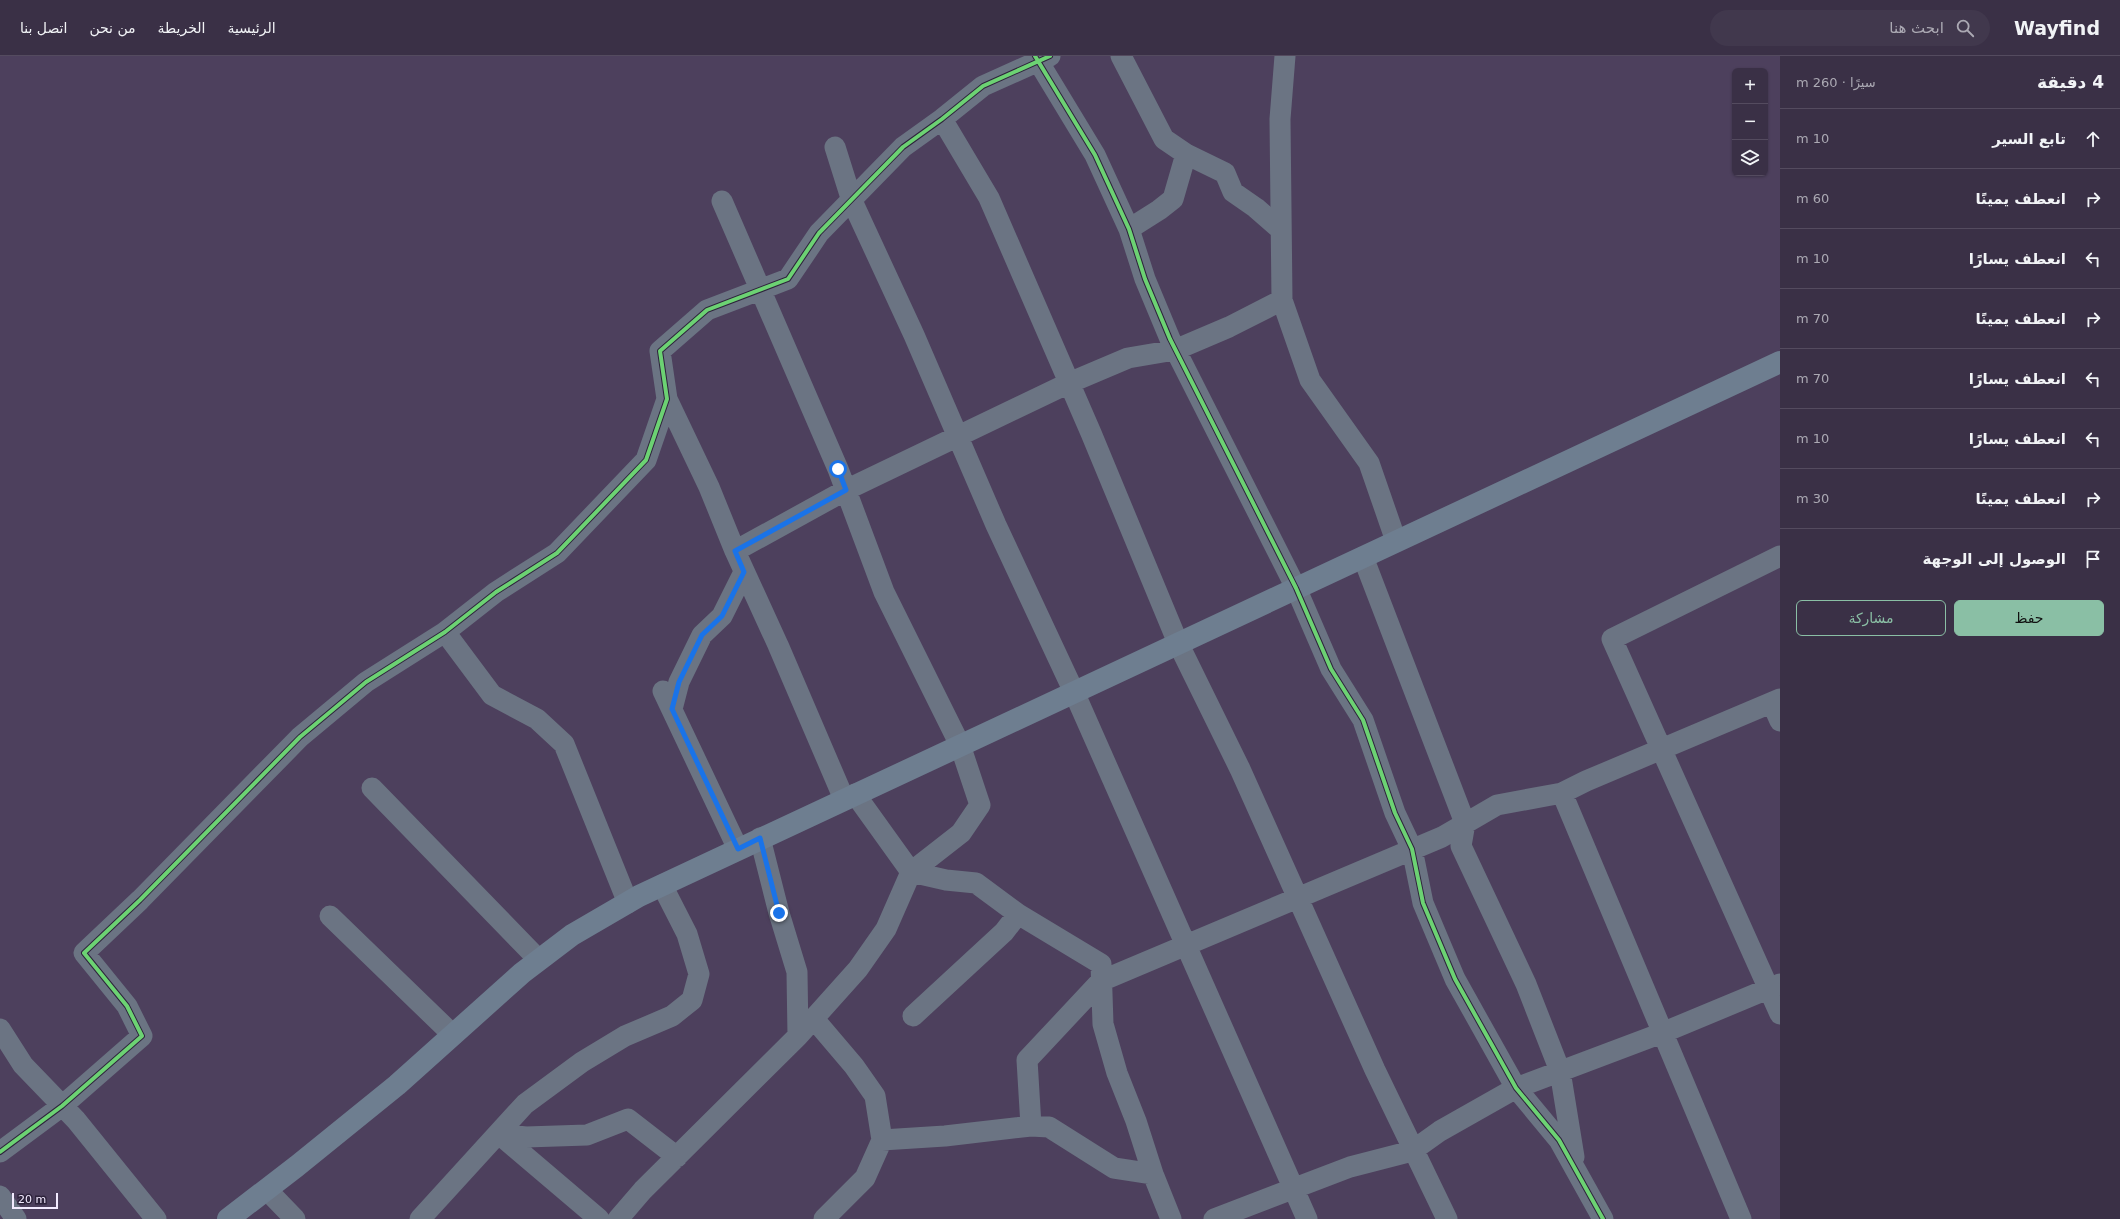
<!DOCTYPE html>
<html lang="ar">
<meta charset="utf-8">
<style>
:root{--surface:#3a3046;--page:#41384d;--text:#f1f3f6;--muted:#aba9b3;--line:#544b5f;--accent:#8abfa5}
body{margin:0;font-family:"DejaVu Sans","Noto Sans Arabic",sans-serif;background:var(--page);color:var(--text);direction:rtl}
.controls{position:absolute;right:12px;top:12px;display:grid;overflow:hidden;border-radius:6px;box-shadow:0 1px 3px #0004}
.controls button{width:36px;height:36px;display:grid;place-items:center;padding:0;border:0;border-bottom:1px solid var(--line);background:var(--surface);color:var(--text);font:20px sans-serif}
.scale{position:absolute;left:12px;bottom:10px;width:46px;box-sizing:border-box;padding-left:4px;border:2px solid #f3ebff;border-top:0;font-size:11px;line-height:14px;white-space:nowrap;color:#f3ebff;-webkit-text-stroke:3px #2d233b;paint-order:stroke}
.stop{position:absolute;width:12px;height:12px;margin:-9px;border:3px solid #1a73e8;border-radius:50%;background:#fff}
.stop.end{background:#1a73e8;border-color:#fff;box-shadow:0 1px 4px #0008}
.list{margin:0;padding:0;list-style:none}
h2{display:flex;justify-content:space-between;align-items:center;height:52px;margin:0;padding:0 16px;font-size:17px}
h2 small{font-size:13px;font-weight:400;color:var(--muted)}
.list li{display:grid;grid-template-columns:26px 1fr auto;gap:12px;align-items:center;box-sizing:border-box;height:60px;padding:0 16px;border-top:1px solid var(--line)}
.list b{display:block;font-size:15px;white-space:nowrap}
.list em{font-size:13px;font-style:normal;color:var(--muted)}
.actions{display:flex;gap:8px;padding:12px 16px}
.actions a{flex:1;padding:9px 0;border:1px solid var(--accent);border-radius:6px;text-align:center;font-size:14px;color:var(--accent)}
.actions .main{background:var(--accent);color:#111}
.icon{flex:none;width:22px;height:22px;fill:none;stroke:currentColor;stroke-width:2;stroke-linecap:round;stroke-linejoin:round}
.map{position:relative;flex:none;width:1780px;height:1163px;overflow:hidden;direction:ltr}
header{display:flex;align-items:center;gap:24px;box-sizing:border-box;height:56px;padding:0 20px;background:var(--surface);border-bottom:1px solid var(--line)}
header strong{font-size:19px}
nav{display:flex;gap:22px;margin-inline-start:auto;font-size:14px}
.search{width:280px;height:36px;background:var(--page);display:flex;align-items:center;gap:10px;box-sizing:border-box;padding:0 14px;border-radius:22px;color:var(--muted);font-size:15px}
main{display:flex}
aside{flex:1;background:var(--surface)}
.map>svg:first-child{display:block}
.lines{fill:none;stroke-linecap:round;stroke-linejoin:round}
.minor{stroke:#6b7483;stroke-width:21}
.major{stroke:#6e7e90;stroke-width:22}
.cycleway-casing{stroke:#2d233b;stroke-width:6}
.cycleway{stroke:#6cd273;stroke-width:4}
.route{stroke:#1a73e8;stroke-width:5}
</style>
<header>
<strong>Wayfind</strong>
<div class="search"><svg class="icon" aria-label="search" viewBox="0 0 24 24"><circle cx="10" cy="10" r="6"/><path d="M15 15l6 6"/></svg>ابحث هنا</div>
<nav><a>الرئيسية</a><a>الخريطة</a><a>من نحن</a><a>اتصل بنا</a></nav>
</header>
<main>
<aside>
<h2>4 دقيقة<small>سيرًا · 260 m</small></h2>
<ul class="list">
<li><svg class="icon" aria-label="ahead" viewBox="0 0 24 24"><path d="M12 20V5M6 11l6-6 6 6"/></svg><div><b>تابع السير</b></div><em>10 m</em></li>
<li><svg class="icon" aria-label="right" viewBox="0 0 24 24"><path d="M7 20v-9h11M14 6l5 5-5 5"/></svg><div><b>انعطف يمينًا</b></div><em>60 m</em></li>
<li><svg class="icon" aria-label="left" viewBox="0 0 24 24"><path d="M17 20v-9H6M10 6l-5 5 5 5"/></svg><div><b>انعطف يسارًا</b></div><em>10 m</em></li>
<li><svg class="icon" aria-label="right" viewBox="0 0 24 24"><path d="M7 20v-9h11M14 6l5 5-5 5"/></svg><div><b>انعطف يمينًا</b></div><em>70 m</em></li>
<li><svg class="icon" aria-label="left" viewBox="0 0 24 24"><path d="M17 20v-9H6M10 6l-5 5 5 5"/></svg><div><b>انعطف يسارًا</b></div><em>70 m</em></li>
<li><svg class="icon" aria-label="left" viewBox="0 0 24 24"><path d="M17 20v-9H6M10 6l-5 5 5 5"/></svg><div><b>انعطف يسارًا</b></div><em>10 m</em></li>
<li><svg class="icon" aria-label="right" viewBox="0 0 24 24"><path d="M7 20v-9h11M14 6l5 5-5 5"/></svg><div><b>انعطف يمينًا</b></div><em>30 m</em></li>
<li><svg class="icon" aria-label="arrive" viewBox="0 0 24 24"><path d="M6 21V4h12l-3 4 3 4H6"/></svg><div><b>الوصول إلى الوجهة</b></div></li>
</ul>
<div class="actions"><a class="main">حفظ</a><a>مشاركة</a></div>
</aside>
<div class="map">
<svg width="1780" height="1163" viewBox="0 0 1780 1163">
<rect width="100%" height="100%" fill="#4d405d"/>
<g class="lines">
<path class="minor" d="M1035,0L1095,99L1129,173L1145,223L1170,283L1296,532L1331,613L1363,664L1395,757L1412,793L1423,847L1455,923L1516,1032L1559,1084L1603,1163
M1121,0L1164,83L1186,98L1225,117L1233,136L1256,152L1281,174
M1285,0L1280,63L1282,244L1310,324L1369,407L1396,485
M942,63L989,142L1091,377L1178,587L1240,713L1375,1014L1447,1163
M835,91L852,145L914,279L996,469L1074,636L1307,1163
M722,145L838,413L884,536L960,689L980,749L961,777L911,816L886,873L858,913L798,980
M1129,173L1159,154L1173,143L1186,98
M667,343L709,431L735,495L778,589L844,743
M735,495L846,434L1069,327L1128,302L1175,294L1229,271L1282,244
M1780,500L1612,583L1780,958
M1363,501L1465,767L1461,790L1526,928L1560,1015L1574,1101
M445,576L492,639L537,663L564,688L628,847
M663,635L738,793
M1772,647L1780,665
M672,653L679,626L702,579L722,560L744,516
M372,732L539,904
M1562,737L1741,1163
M855,738L911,816L946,824L976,827L1018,858L1101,908L1103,968L1117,1017L1136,1065L1153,1118L1171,1163
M330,860L453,979
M913,960L1004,876L1018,858
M814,963L854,1010L875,1040L882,1084L865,1122L824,1163
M0,973L23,1009L76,1064L156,1163
M1031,1070L1027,1004L1101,925L1442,781L1497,749L1562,737L1586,725L1780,643
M882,1084L945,1080L1031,1070L1049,1071L1114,1112L1153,1118
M0,1096L62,1050L142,980L127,950L84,897L140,844L300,681L366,626L445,576L496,536L557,497L646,404L667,343L660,295L707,254L788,223L819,177L903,91L942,63L983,30L1050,0
M267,1134L295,1163
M0,1140L16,1163
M420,1163L525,1048L582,1006L625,980L672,960L692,944L699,918L687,878L662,829
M599,1163L499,1078L526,1081L587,1079L628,1063L677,1101
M618,1163L643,1134L798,980L797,916L779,857L760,782
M1214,1163L1350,1111L1412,1095L1440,1075L1516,1032L1662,977L1780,928"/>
<path class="major" d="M228,1163L297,1110L397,1029L522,917L572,879L639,840L1780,306"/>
<g class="cycleway-casing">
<path id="cycleway" d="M1035,0L1095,99L1129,173L1145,223L1170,283L1296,532L1331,613L1363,664L1395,757L1412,793L1423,847L1455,923L1516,1032L1559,1084L1603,1163
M0,1096L62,1050L142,980L127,950L84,897L140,844L300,681L366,626L445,576L496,536L557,497L646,404L667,343L660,295L707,254L788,223L819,177L903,91L942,63L983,30L1050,0"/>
</g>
<use href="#cycleway" class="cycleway"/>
</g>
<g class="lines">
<path class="route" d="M779,857L760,782L738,793L672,653L679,626L702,579L722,560L744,516L735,495L846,434L838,413"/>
</g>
</svg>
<div class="controls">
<button>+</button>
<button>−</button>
<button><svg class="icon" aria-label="layers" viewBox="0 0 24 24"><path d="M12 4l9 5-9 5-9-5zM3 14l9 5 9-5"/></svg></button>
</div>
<div class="scale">20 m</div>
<div class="stop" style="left:838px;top:413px"></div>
<div class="stop end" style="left:779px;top:857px"></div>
</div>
</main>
